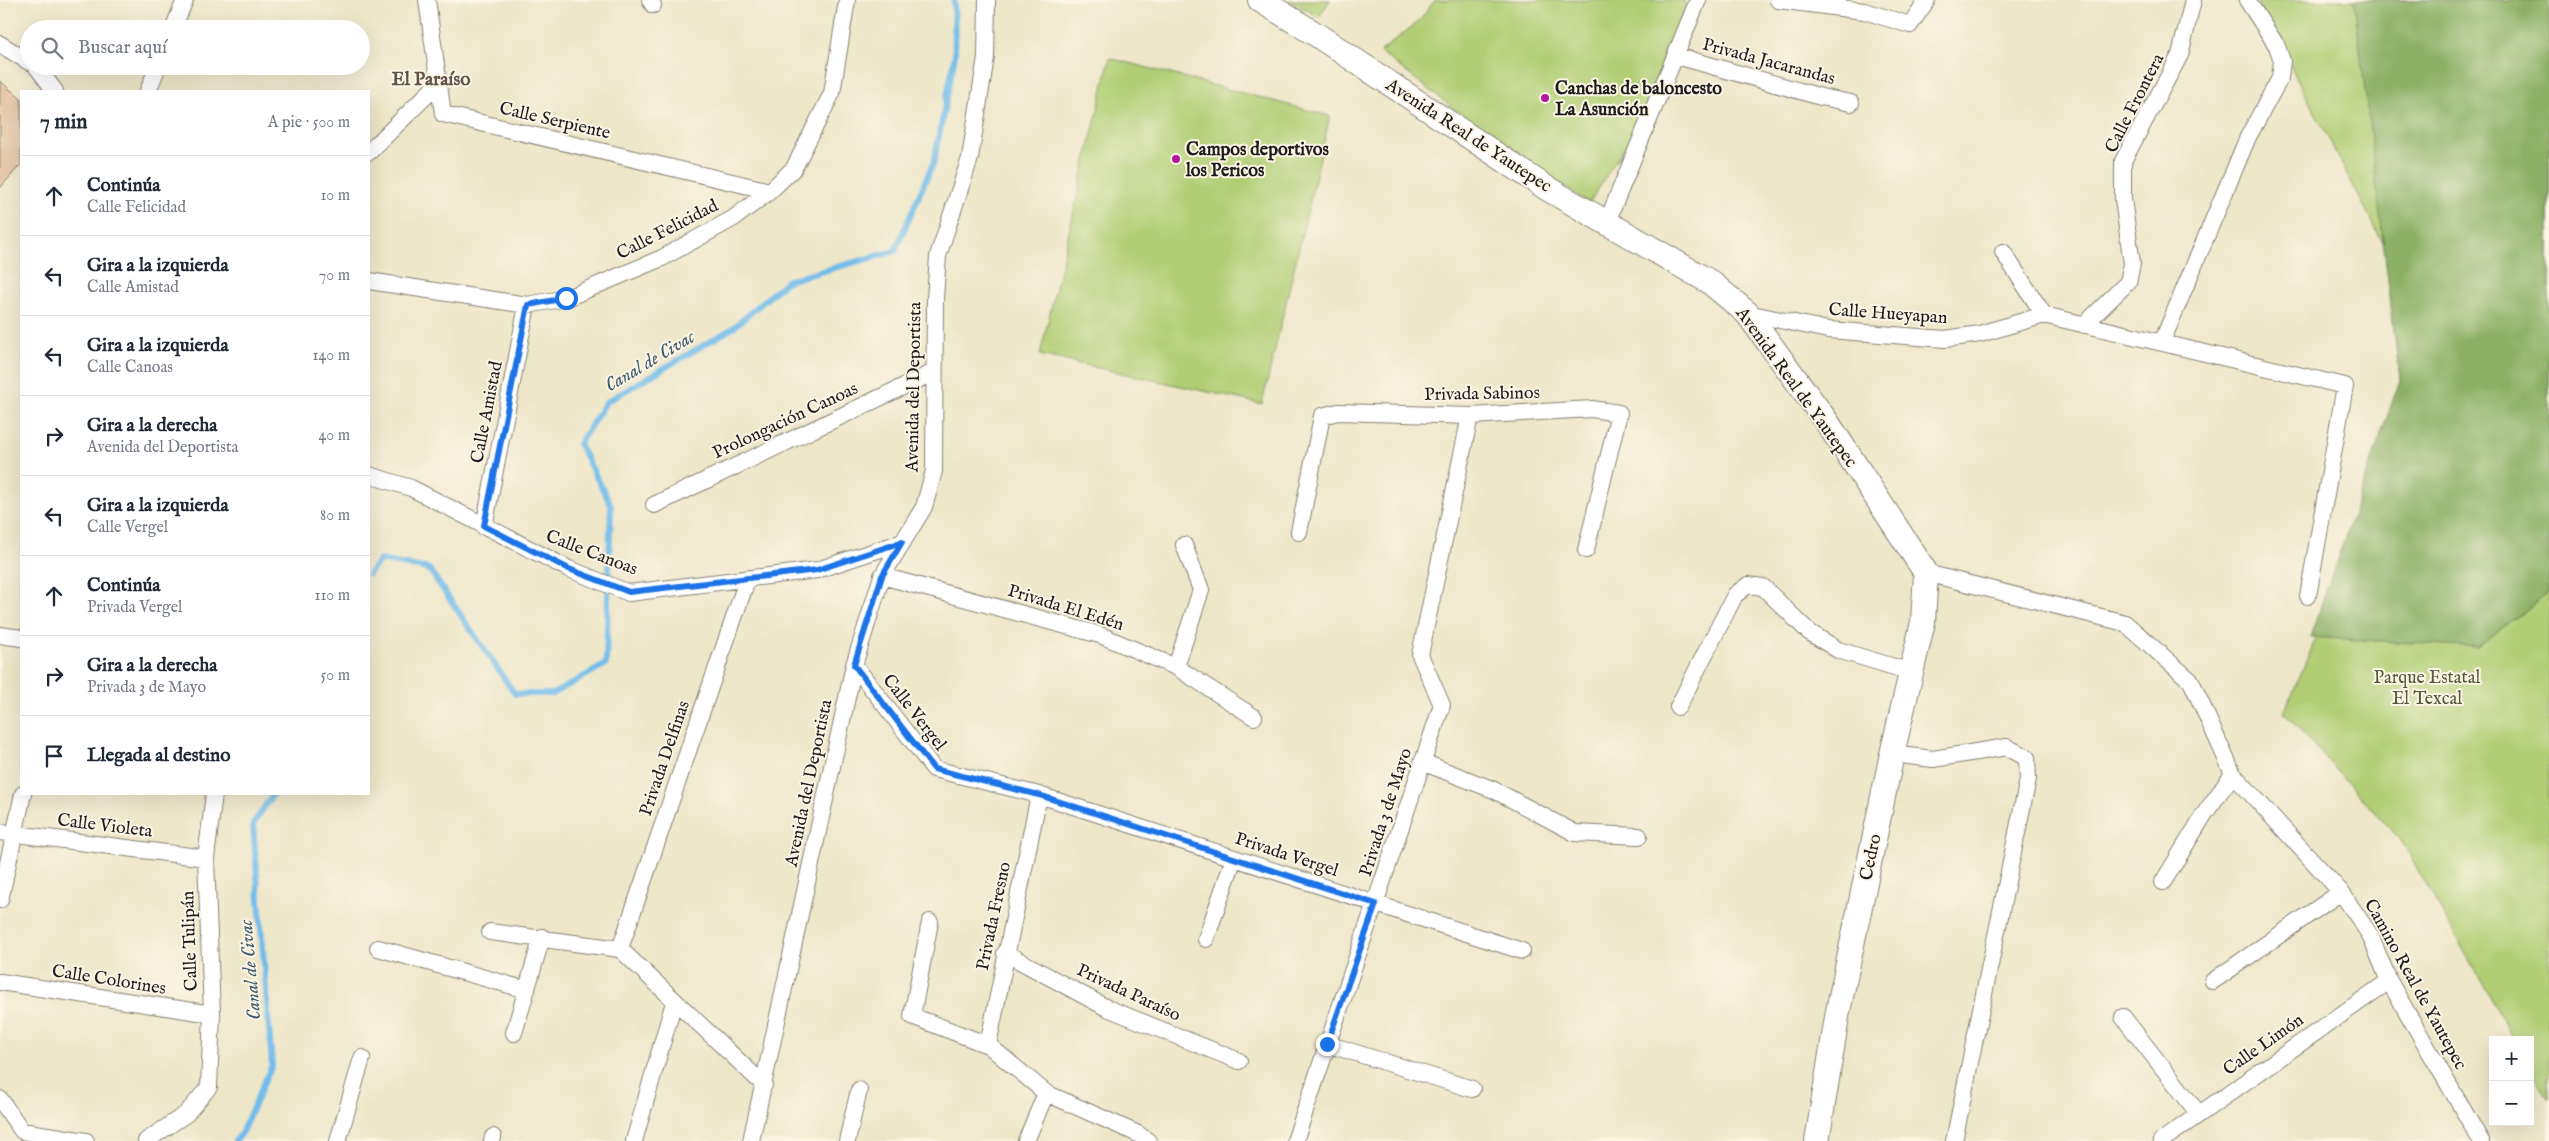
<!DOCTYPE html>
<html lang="es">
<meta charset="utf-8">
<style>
:root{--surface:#fff;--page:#f6f6f7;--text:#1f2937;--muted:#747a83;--line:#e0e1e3}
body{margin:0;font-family:"IM FELL English",serif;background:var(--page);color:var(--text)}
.controls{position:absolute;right:15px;bottom:15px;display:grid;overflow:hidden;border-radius:0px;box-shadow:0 5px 20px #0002}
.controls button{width:45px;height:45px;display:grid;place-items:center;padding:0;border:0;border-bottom:1px solid var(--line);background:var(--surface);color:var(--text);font:25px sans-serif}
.stop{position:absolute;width:15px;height:15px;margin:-11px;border:4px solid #1a73e8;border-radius:50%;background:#fff}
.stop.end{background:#1a73e8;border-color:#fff;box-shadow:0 1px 5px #0008}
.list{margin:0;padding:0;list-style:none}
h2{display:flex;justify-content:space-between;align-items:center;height:65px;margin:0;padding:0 20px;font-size:21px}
h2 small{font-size:16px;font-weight:400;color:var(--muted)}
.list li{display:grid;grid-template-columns:32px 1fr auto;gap:15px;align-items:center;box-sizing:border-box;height:80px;padding:0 20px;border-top:1px solid var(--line)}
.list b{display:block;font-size:19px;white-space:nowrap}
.list p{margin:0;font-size:16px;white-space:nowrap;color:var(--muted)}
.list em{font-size:16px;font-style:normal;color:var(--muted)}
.icon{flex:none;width:28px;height:28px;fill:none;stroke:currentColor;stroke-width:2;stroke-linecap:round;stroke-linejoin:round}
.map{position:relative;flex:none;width:2549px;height:1141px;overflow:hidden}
.search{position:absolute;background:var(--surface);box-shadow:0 5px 20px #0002;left:20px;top:20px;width:350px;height:55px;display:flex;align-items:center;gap:12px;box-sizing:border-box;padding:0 18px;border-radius:28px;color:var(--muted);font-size:19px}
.panel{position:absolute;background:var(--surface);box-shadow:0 5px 20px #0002;left:20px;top:90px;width:350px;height:705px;border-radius:0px}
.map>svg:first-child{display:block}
.green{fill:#b1ce75;stroke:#667548}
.forest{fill:#8cb166;stroke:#546641}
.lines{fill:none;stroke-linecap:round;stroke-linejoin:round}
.stream{stroke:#71bcea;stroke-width:6}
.building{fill:#e0ba96}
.street-casing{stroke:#848172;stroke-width:18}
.secondary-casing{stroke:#848172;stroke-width:26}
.street{stroke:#fff;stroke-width:16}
.secondary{stroke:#fff;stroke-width:24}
.route{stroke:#1a73e8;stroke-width:6}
.poi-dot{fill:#b5179e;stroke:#fcf5e5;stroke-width:2}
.labels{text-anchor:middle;stroke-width:4;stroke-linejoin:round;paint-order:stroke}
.street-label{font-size:18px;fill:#1c1c1c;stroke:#fcf5e5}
.poi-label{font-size:18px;font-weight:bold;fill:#1c1c1c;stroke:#fcf5e5;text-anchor:start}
.park-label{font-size:18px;fill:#505a3b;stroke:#fcf5e5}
.neighbourhood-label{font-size:19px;font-weight:bold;fill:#615347;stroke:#fcf5e5}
.water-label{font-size:19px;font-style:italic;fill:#3e5c6e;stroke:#fcf5e5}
</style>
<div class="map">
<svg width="2549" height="1141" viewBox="0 0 2549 1141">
<rect width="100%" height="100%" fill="#fcf5e5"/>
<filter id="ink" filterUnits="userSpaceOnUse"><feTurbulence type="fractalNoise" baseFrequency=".02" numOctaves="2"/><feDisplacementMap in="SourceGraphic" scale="10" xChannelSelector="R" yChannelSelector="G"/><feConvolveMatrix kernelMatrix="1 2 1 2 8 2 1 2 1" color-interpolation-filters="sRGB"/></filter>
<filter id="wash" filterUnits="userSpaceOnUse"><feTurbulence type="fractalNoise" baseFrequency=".0096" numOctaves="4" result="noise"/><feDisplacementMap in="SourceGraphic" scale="20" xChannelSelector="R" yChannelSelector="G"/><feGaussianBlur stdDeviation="1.12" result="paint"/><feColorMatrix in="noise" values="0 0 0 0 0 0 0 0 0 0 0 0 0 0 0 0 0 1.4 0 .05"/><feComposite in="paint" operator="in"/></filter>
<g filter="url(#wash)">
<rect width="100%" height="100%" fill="#ede6c8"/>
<path class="green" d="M1290,0H1330L1319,17Z
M1435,0H1680L1690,5L1647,111L1589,203L1509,151L1380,52L1420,20Z
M2256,0H2549V1099L2530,1066V1040H2515L2400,839L2284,713L2410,418V294Z
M1110,58L1330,116L1262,404L1040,355Z"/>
<path class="forest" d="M2354,0H2549V593L2477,647L2310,637L2400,380Z"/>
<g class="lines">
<path class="stream" d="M369,574L380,560L429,569L515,694H553L606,664L611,505L579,444L606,402L733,328L787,281L895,251L934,161L955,55L954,0
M235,1141L240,1136L272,1065L253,824L273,794"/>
</g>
<g id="blocks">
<path class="building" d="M0,81L21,99V164L0,188Z"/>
</g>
</g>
<g filter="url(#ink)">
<use href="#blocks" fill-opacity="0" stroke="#848172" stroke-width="1"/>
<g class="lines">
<g class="street-casing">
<path id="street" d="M427,0L443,114L770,191
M650,0L653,5
M1778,0L1864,11L1910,25L1927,0
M173,29L185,0
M0,44L29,62
M1677,56L1821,97L1851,103
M36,66L55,91
M148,91L158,66
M369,152L439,83
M1607,222L1698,0
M2003,252L2044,315
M369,281L527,305L567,298L662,258L734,218L770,191L794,168L832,93L847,0
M1747,313L1828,330L1945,339L1980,334L2044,315L2345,386L2308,596
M2084,325L2128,282L2132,264L2123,199V161L2180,55L2193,0
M2162,342L2248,137L2280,78L2282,61L2277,46L2247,0
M369,475L411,488L569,569L629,593L817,570L902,542
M654,505L934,372
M484,527L527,305
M1299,532L1322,416L1338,412L1470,416L1592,409L1619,413L1586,550
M1926,573L2125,623L2191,681L2233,774L2341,892L2370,935L2389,981L2481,1141
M882,576L1100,635L1176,667L1254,717
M0,635L21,638
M854,665L934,769L1039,795L1522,951
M1176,667L1201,590L1184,545
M1678,707L1735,595L1748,585L1763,587L1809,632L1838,650L1911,672
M1892,754L1933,759L2007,747L2027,758L2028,779L1954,1141
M1422,762L1494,790L1575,833L1639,836
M0,832L206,858
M2163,882L2205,813L2233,774
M0,900L23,794
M930,922L912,1016L988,1045L1046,1093L1138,1134L1148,1141
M490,932L620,949L764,1085
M1206,939L1234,858
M378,948L527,990
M620,949L747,580
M1005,953L1107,1008L1239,1061
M2213,981L2341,892
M0,982L212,1014
M2123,1017L2198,1113
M514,1033L542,937
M1327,1044L1472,1089
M988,1045L1039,795
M0,1099L22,1131L86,1141
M146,1141L186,1114L209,1087L212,1014L206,858L214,794
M338,1141L362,1058
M492,1141L493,1137
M634,1141L674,1002
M751,1141L854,665L882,576L924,507L934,471L935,298L938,256L970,158L986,57L987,0
M847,1141L859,1090
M1026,1141L1046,1093
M1295,1141L1442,705L1420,655L1470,416
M2161,1141L2389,981"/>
</g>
<g class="secondary-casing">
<path id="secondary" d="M1260,0L1317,35L1548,189L1710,282L1747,313L1827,422L1926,573L1923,622L1892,754L1838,1011L1817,1141"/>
</g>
<use href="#street" class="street"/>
<use href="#secondary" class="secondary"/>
</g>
</g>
<g class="lines" filter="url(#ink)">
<path class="route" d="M566,298L528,305L484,526L569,569L629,592L817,570L902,542L882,576L854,665L934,769L1039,795L1376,904L1327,1044"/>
</g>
<g class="poi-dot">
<circle cx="1545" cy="98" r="5"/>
<circle cx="1176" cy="159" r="5"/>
</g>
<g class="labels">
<g class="street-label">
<text transform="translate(1769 61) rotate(15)" y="6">Privada Jacarandas</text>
<text transform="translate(2134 103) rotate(-63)" y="6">Calle Frontera</text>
<text transform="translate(555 120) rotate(13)" y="6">Calle Serpiente</text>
<text transform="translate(1469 135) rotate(33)" y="6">Avenida Real de Yautepec</text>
<text transform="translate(667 229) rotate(-27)" y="6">Calle Felicidad</text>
<text transform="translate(1888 313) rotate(4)" y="6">Calle Hueyapan</text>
<text transform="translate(913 387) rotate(-89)" y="6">Avenida del Deportista</text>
<text transform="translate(1797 387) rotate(54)" y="6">Avenida Real de Yautepec</text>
<text transform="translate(1482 393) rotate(-1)" y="6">Privada Sabinos</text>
<text transform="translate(486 412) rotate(-79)" y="6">Calle Amistad</text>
<text transform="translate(785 420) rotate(-25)" y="6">Prolongación Canoas</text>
<text transform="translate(592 552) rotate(21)" y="6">Calle Canoas</text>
<text transform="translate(1066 607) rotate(17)" y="6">Privada El Edén</text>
<text transform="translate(915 712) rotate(52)" y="6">Calle Vergel</text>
<text transform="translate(664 758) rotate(-71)" y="6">Privada Delfinas</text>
<text transform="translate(808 783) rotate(-78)" y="6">Avenida del Deportista</text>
<text transform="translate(1385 812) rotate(-72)" y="6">Privada 3 de Mayo</text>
<text transform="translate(105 825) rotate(7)" y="6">Calle Violeta</text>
<text transform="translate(1287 854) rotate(18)" y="6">Privada Vergel</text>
<text transform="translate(1870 857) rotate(-78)" y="6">Cedro</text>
<text transform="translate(993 916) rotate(-78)" y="6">Privada Fresno</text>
<text transform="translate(189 941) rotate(-92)" y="6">Calle Tulipán</text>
<text transform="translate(109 979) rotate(9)" y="6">Calle Colorines</text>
<text transform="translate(2416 984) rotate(61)" y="6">Camino Real de Yautepec</text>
<text transform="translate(1129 992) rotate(25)" y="6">Privada Paraíso</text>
<text transform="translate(2263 1044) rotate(-35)" y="6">Calle Limón</text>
</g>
<g class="poi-label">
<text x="1555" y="94">Canchas de baloncesto<tspan x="1555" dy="21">La Asunción</tspan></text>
<text x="1186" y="155">Campos deportivos<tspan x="1186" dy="21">los Pericos</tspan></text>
</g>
<g class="park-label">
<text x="2427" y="683">Parque Estatal<tspan x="2427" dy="21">El Texcal</tspan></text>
</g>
<g class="neighbourhood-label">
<text x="431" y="85">El Paraíso</text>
</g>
<g class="water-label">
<text transform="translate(649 360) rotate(-31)" y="7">Canal de Civac</text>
<text transform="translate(249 970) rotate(-95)" y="7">Canal de Civac</text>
</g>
</g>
</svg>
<div class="controls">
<button>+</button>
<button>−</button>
</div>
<div class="stop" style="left:566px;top:298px"></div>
<div class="stop end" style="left:1327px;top:1044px"></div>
<div class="search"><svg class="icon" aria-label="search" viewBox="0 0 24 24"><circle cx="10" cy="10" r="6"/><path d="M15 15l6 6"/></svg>Buscar aquí</div>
<section class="panel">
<h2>7 min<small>A pie · 500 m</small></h2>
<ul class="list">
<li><svg class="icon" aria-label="ahead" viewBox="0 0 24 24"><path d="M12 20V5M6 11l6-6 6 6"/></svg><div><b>Continúa</b><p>Calle Felicidad</p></div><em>10 m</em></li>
<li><svg class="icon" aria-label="left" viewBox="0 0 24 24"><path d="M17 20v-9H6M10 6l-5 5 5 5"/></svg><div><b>Gira a la izquierda</b><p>Calle Amistad</p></div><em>70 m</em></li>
<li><svg class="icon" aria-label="left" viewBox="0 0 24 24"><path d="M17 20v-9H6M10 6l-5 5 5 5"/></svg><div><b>Gira a la izquierda</b><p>Calle Canoas</p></div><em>140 m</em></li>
<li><svg class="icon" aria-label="right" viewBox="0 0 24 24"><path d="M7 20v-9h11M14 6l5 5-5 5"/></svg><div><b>Gira a la derecha</b><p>Avenida del Deportista</p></div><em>40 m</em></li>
<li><svg class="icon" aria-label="left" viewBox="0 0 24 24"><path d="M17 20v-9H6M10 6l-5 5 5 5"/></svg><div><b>Gira a la izquierda</b><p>Calle Vergel</p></div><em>80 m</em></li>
<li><svg class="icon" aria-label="ahead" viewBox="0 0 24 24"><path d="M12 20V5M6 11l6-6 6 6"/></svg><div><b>Continúa</b><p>Privada Vergel</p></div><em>110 m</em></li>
<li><svg class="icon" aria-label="right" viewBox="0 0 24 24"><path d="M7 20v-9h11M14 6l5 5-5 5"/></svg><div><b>Gira a la derecha</b><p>Privada 3 de Mayo</p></div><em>50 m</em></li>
<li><svg class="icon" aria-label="arrive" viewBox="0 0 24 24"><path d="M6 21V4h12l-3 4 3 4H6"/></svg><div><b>Llegada al destino</b></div></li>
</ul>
</section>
</div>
